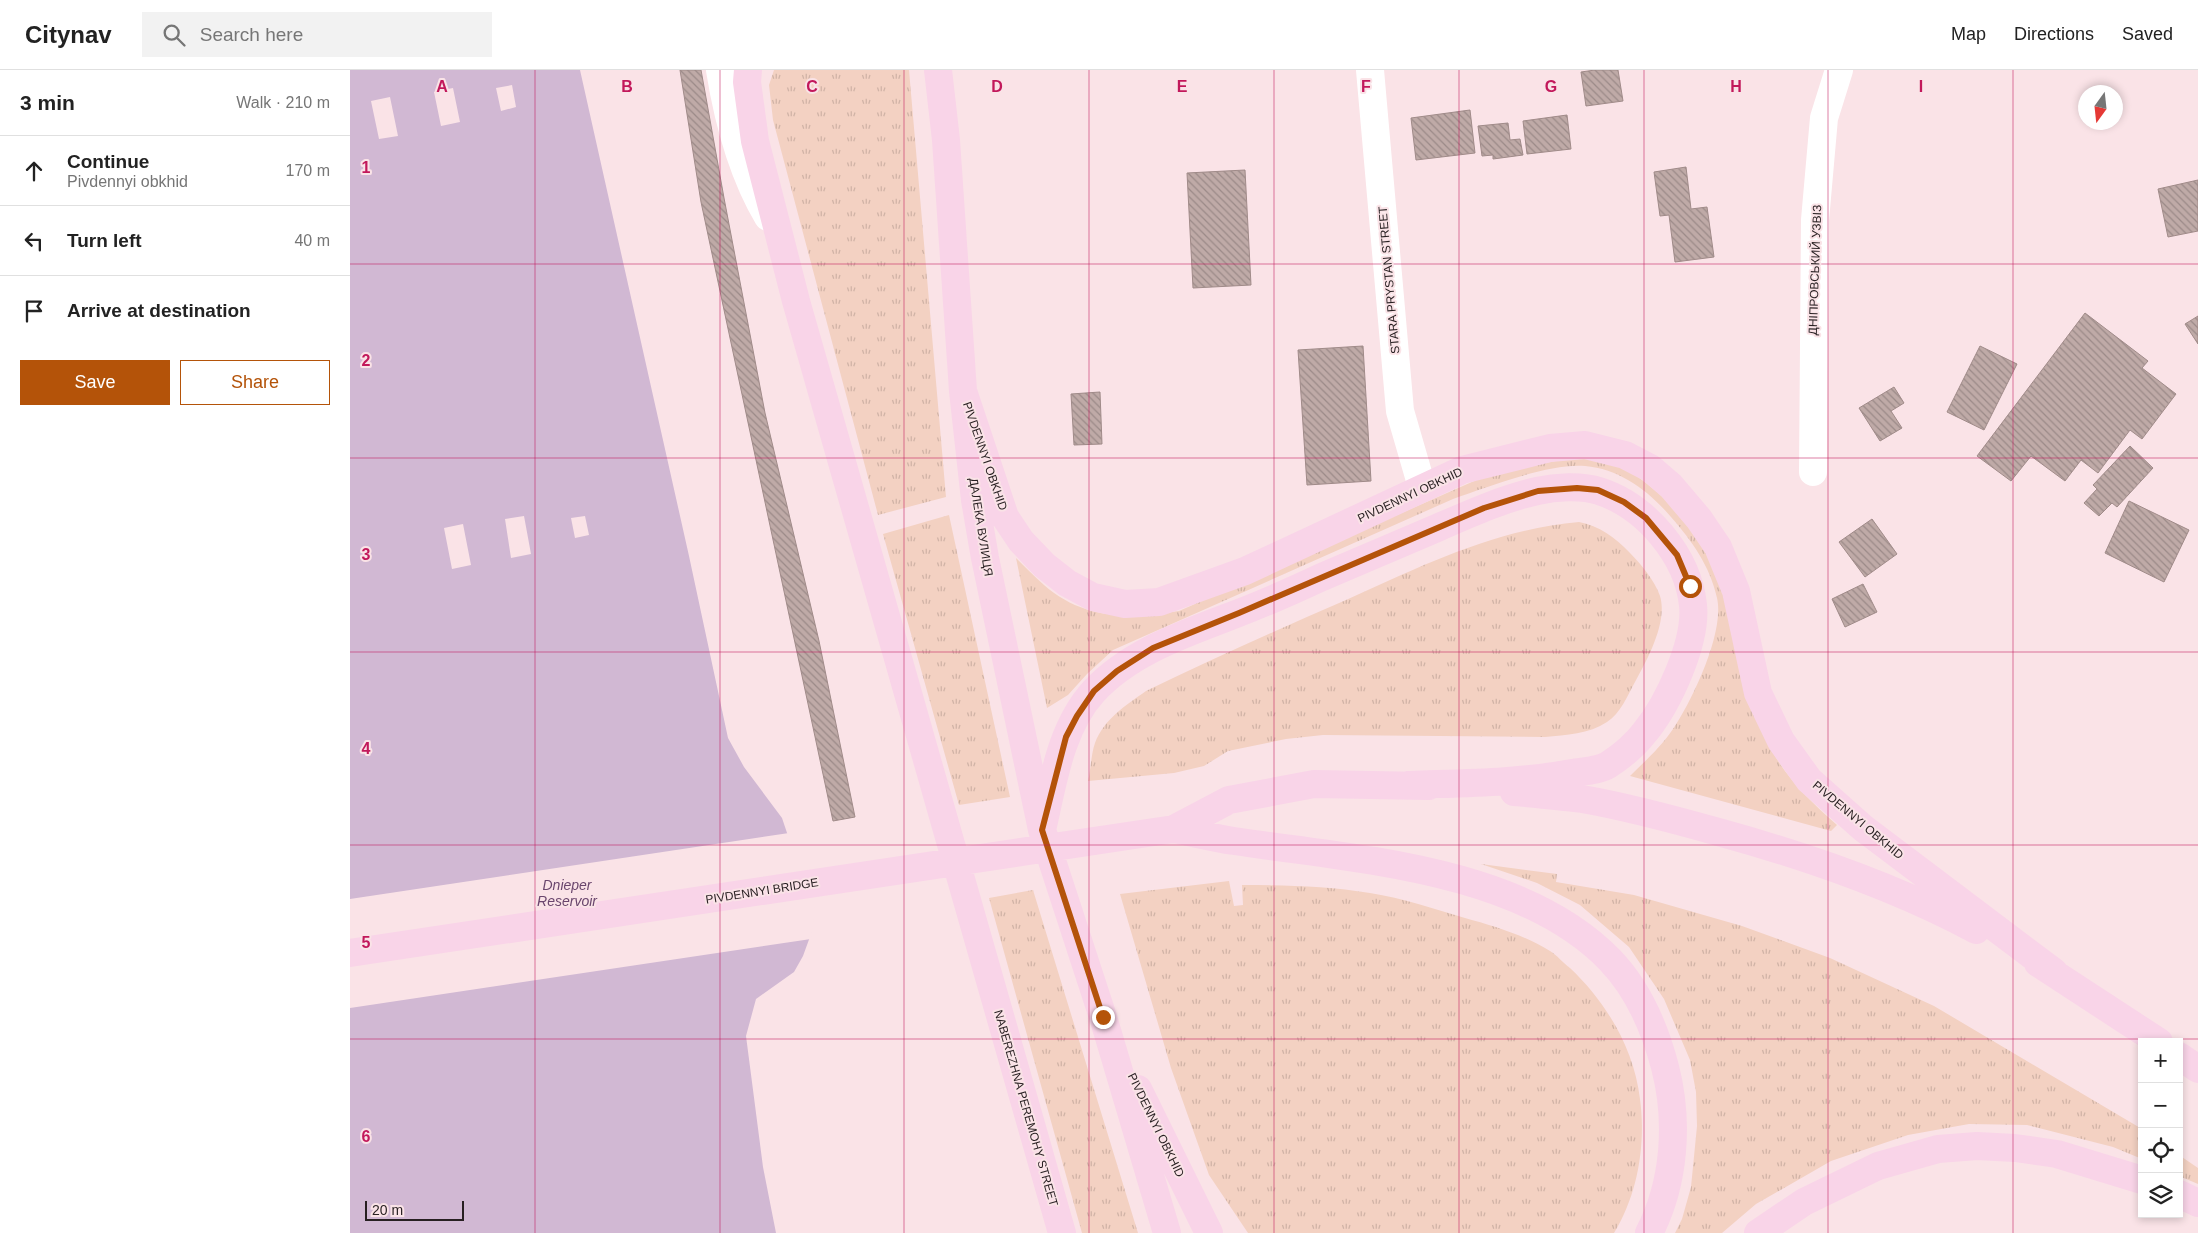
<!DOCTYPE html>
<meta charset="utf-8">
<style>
:root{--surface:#fff;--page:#f2f2f2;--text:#222;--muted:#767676;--line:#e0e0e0;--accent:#b45309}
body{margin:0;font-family:Arial,sans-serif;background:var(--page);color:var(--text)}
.controls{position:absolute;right:15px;bottom:15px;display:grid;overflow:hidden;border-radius:0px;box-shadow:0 2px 8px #0003}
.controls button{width:45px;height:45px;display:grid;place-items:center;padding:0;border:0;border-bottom:1px solid var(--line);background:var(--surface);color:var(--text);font:25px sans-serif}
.compass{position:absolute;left:1728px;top:15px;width:45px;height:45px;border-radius:50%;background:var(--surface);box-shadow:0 2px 8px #0003;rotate:195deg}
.scale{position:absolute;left:15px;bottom:12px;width:99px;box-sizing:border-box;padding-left:5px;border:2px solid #271f21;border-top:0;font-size:14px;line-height:18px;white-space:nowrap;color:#271f21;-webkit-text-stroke:4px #fae3e7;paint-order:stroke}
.stop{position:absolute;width:15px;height:15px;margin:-11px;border:4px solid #b45309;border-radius:50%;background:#fff}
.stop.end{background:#b45309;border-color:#fff;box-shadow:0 1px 5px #0008}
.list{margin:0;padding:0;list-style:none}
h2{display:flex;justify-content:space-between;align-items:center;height:65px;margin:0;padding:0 20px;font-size:21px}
h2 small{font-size:16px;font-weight:400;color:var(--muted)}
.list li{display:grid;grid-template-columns:32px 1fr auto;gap:15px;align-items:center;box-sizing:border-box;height:70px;padding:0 20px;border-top:1px solid var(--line)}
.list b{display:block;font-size:19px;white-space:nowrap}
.list p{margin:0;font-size:16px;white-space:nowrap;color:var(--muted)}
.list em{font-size:16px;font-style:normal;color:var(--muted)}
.actions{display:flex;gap:10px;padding:15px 20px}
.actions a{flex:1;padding:11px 0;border:1px solid var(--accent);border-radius:0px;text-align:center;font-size:18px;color:var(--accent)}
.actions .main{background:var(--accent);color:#fff}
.icon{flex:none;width:28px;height:28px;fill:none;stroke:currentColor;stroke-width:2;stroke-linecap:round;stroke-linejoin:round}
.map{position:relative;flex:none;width:1848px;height:1163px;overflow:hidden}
header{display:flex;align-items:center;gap:30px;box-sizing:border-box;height:70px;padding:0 25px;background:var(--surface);border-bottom:1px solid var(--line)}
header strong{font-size:24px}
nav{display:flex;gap:28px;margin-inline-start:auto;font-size:18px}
.search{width:350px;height:45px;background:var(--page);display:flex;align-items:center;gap:12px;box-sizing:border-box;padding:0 18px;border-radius:0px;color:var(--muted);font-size:19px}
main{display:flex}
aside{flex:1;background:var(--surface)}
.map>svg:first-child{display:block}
.grass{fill:url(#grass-tufts)}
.water{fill:#d1b8d3;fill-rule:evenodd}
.pier{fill:#fae3e7}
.building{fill:url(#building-back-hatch);stroke:#a08b89}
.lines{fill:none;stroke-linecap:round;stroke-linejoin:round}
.street{stroke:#fff;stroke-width:28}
.secondary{stroke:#fff;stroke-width:28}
.primary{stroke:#f9d4e8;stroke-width:28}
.route{stroke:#b45309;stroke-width:6}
.grid{fill:none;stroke:#c2185b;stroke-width:1;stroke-opacity:0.55}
.labels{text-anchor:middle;stroke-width:4;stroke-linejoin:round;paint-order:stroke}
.street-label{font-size:12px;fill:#271f21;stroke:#fae3e7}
.water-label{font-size:14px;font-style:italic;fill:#6a466d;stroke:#fae3e7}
.grid-label{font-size:16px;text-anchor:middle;font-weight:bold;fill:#c2185b;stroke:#fae3e7;stroke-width:4;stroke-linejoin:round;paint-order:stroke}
</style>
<header>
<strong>Citynav</strong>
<div class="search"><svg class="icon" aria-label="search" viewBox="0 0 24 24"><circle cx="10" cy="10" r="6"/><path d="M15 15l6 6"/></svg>Search here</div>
<nav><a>Map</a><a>Directions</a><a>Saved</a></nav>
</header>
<main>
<aside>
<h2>3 min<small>Walk · 210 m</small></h2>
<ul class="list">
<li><svg class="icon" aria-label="ahead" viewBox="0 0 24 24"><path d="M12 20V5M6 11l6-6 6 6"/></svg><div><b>Continue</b><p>Pivdennyi obkhid</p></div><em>170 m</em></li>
<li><svg class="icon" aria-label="left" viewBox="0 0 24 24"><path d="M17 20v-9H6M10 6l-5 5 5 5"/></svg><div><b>Turn left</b></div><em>40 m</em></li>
<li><svg class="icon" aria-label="arrive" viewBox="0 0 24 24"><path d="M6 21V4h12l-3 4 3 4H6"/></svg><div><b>Arrive at destination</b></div></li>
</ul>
<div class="actions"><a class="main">Save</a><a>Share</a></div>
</aside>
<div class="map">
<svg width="1848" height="1163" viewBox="0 0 1848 1163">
<defs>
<pattern id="grass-tufts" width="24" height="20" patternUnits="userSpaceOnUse" patternTransform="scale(1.25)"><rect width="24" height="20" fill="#f3d1c2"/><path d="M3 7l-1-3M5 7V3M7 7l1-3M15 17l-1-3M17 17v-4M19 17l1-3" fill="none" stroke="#d0b3a6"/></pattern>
<pattern id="building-back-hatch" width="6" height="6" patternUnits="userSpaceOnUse" patternTransform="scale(1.25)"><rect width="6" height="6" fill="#bfaaa7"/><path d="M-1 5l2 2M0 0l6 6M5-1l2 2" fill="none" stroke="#9b8a88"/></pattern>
</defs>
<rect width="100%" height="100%" fill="#fae3e7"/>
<path class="grass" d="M424,0H559L596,427L528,445L423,50L419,15Z
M1229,387C1240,389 1253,389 1263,393C1277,398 1290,408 1301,417C1368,472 1380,541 1403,620C1409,639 1413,663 1422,681C1439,711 1462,733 1487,755L1481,761L1280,706C1295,691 1311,677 1323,659C1342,631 1375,562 1367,528C1360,496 1342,471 1321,447C1299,421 1270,399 1235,396C1199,393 1138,417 1103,429L763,580L737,604L718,625L697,638L666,488C675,497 684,506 694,515C734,550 780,549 829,541L1131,408L1171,397Z
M599,445L660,727L609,735L533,464Z
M1229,452C1249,456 1265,467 1280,483C1291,494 1305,511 1310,526C1318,552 1297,590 1285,612C1278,625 1270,644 1257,652C1239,664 1216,665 1195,667L973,665L936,669L878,681L854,696L824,703L738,711C741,699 741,684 745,673C754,649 776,635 796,621C862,589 929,559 996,530C1071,496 1146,459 1229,452Z
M1131,794L1207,804L1206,812L1284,825L1392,856L1480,888L1584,936L1792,1059V1089L1763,1077L1677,1055L1619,1054L1558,1065L1481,1091L1406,1134L1372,1163H1325L1332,1149L1341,1117L1347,1056L1346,1022L1340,990L1314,929L1279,877L1230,835L1187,813Z
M879,811L884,836L893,835L892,815C935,815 978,816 1020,823C1053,828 1084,839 1115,848C1144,856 1174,865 1200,881C1207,885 1213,893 1220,898C1256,932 1284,978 1290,1029C1296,1074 1288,1124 1264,1163H898L859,1105L821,998L770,824Z
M683,820L788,1163H732L639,828Z
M1829,1085L1848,1098V1114L1829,1106Z"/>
<path class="water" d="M0,0H230L339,486L378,668L394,697L432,748L463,840L461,864L453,886L444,902L406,929L396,966L413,1097L426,1163H0ZM162,15L166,37L151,41L146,18ZM103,18L110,52L91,56L84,22ZM40,27L48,66L29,69L21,31ZM174,446L181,484L161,488L155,449ZM235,446L239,465L225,468L221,448ZM113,454L121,495L102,499L94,458Z"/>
<path class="pier" d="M439,763L465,840L461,869L0,938V829Z"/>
<path class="building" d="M330,0H351L374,128L415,343L469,571L505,747L483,751L351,132Z
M1245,0H1268L1273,31L1236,36L1231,2Z
M1120,40L1125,83L1066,90L1061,48Z
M1217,45L1221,79L1177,84L1173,51Z
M1158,53L1160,70L1170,69L1173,85L1143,89V85L1132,86L1128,56Z
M1336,97L1341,139L1357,137L1364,187L1325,192L1319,145L1310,146L1304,102Z
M895,100L901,215L843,218L837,103Z
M1848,110V161L1818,167L1808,119Z
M1735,243L1798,291L1792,298L1826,324L1792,369L1780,360L1748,403L1731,390L1715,411L1681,386L1661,411L1627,386Z
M1848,246V274L1835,254Z
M1013,276L1021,411L957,415L948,280Z
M1630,276L1667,294L1634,360L1597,342Z
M1544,317L1554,333L1541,341L1552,358L1530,371L1509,338Z
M750,322L752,374L724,375L721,324Z
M1780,376L1803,398L1767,437L1762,433L1749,446L1734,433L1747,419L1743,415Z
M1779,431L1839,460L1814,512L1755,483Z
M1522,449L1547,484L1515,507L1489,472Z
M1513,514L1527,542L1495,557L1482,529Z"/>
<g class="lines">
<path class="street" d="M1020,0L1050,341L1072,417
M1463,402L1465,150L1474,48L1489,0"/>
<path class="secondary" d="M370,0C378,50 392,103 418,147"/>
<path class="primary" d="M398,0L397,12L405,71L446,231L712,1163
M588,0L596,70L613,321L625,430L635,488L692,760L753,947L817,1163
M613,321L655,447L671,471L694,495L717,513L743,527L775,534L809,532L895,501L1112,400L1200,378L1235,375L1275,385L1300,398L1321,416L1349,449L1368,477L1386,521L1408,623L1431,671L1459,710L1513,758L1704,902
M1164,722C1187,724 1210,726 1232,729C1279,737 1326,750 1372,763C1459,787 1546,817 1626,860
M824,759L879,730L964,714L1079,716
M692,760C703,713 710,658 744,621C781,581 837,563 886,544C915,533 944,520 972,507C1010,491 1049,474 1087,458C1119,444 1152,429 1187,421C1205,417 1231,415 1249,421C1296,436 1338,486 1343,535C1347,572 1318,634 1295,662C1285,675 1272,686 1258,695C1248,701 1233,701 1222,703C1168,713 1114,713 1060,715
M0,883L824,759C844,763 864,768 884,771C1004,789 1171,798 1260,890C1288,919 1305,959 1315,997C1329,1051 1325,1113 1299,1163
M1688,893L1809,972
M1829,986L1848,999
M788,1019L859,1163
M1829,1124L1848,1133
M1408,1163L1454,1132L1528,1096L1588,1079L1627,1076L1665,1078L1707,1084L1792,1110"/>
</g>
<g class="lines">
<path class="route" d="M753,947L692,760L716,667L727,646L744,621L767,601L803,578L889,543L1134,438L1188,421L1227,418L1248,420L1274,432L1296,448L1327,485L1340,516"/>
</g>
<path class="grid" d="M185,0V1163M370,0V1163M554,0V1163M739,0V1163M924,0V1163M1109,0V1163M1294,0V1163M1478,0V1163M1663,0V1163M0,194H1848M0,388H1848M0,582H1848M0,775H1848M0,969H1848"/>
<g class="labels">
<g class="street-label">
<text transform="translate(1465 200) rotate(-88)" y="4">ДНІПРОВСЬКИЙ УЗВІЗ</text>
<text transform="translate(1039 210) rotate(-95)" y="4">STARA PRYSTAN STREET</text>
<text transform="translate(635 386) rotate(71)" y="4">PIVDENNYI OBKHID</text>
<text transform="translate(1060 425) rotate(-25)" y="4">PIVDENNYI OBKHID</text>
<text transform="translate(631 457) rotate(81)" y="4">ДАЛЕКА ВУЛИЦЯ</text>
<text transform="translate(1508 750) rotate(40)" y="4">PIVDENNYI OBKHID</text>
<text transform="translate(412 821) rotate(-9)" y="4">PIVDENNYI BRIDGE</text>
<text transform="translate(676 1038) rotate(74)" y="4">NABEREZHNA PEREMOHY STREET</text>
<text transform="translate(806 1055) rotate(64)" y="4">PIVDENNYI OBKHID</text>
</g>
<g class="water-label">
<text x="217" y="820">Dnieper<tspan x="217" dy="16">Reservoir</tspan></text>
</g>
</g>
<g class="grid-label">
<text x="92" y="22">A</text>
<text x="277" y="22">B</text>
<text x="462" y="22">C</text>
<text x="647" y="22">D</text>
<text x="832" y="22">E</text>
<text x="1016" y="22">F</text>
<text x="1201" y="22">G</text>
<text x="1386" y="22">H</text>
<text x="1571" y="22">I</text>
<text x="16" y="103">1</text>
<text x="16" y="296">2</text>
<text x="16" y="490">3</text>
<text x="16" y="684">4</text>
<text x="16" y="878">5</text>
<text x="16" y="1072">6</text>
</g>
</svg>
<div class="controls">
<button>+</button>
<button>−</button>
<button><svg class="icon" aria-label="locate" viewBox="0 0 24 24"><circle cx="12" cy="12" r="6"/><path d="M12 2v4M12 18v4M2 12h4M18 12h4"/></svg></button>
<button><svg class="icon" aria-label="layers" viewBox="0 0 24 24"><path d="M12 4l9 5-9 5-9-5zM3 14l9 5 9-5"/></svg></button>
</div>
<svg class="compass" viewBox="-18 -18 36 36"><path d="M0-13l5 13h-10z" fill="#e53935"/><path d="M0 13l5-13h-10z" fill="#767676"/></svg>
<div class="scale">20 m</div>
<div class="stop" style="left:1340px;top:516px"></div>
<div class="stop end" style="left:753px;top:947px"></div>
</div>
</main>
